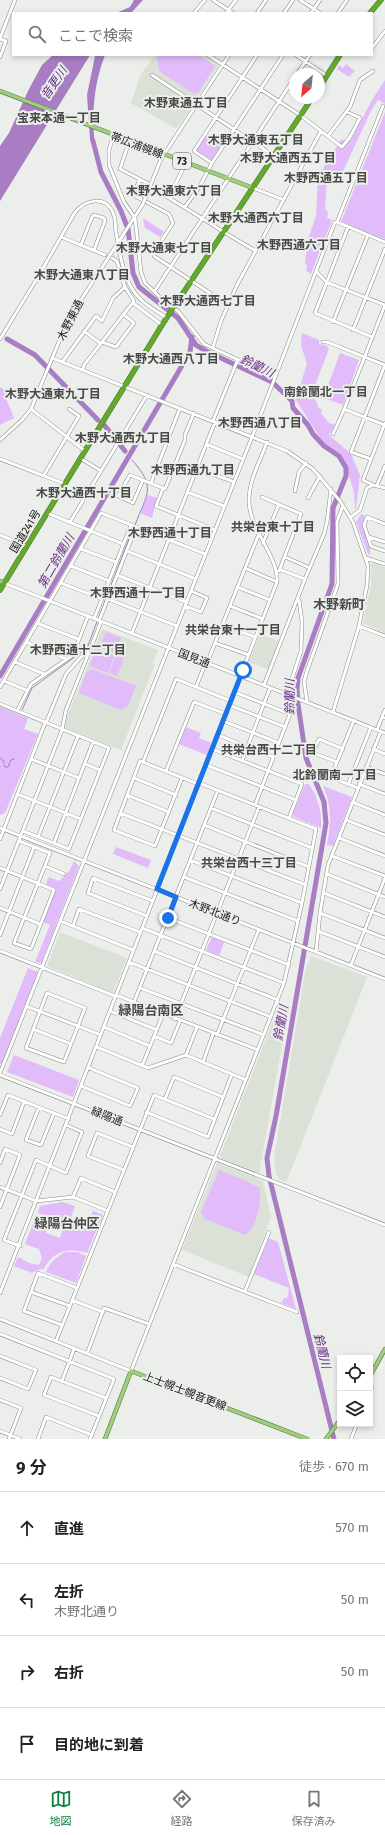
<!DOCTYPE html>
<html lang="ja">
<meta charset="utf-8">
<style>
:root{--surface:#fff;--page:#f6f6f6;--text:#222;--muted:#767676;--line:#e0e0e0;--accent:#0b8043}
body{margin:0;font-family:"Fira Sans","Noto Sans JP",sans-serif;background:var(--page);color:var(--text)}
.controls{position:absolute;right:12px;bottom:12px;display:grid;overflow:hidden;border-radius:0px;box-shadow:0 2px 6px #0003}
.controls button{width:36px;height:36px;display:grid;place-items:center;padding:0;border:0;border-bottom:1px solid var(--line);background:var(--surface);color:var(--text);font:20px sans-serif}
.compass{position:absolute;left:289px;top:68px;width:36px;height:36px;border-radius:50%;background:var(--surface);box-shadow:0 2px 6px #0003;rotate:207deg}
.stop{position:absolute;width:12px;height:12px;margin:-9px;border:3px solid #1a73e8;border-radius:50%;background:#fff}
.stop.end{background:#1a73e8;border-color:#fff;box-shadow:0 1px 4px #0008}
.list{margin:0;padding:0;list-style:none}
h2{display:flex;justify-content:space-between;align-items:center;height:52px;margin:0;padding:0 16px;font-size:17px}
h2 small{font-size:13px;font-weight:400;color:var(--muted)}
.list li{display:grid;grid-template-columns:26px 1fr auto;gap:12px;align-items:center;box-sizing:border-box;height:72px;padding:0 16px;border-top:1px solid var(--line)}
.list b{display:block;font-size:15px;white-space:nowrap}
.list p{margin:0;font-size:13px;white-space:nowrap;color:var(--muted)}
.list em{font-size:13px;font-style:normal;color:var(--muted)}
.icon{flex:none;width:22px;height:22px;fill:none;stroke:currentColor;stroke-width:2;stroke-linecap:round;stroke-linejoin:round}
.map{position:relative;flex:none;width:385px;height:1439px;overflow:hidden}
.search{position:absolute;background:var(--surface);box-shadow:0 2px 6px #0003;left:12px;right:12px;top:12px;height:44px;display:flex;align-items:center;gap:10px;box-sizing:border-box;padding:0 14px;border-radius:0px;color:var(--muted);font-size:15px}
.sheet{height:340px;background:var(--surface)}
nav{display:flex;justify-content:space-around;align-items:center;box-sizing:border-box;height:56px;border-top:1px solid var(--line);background:var(--surface);font-size:11px;color:var(--muted)}
nav a{display:grid;justify-items:center;gap:2px}
nav .on{color:var(--accent)}
.map>svg:first-child{display:block}
.built{fill:#dbe1d7}
.green{fill:#e2bbfb}
.water{fill:#a87dc3}
.lines{fill:none;stroke-linecap:round;stroke-linejoin:round}
.stream{stroke:#a87dc3;stroke-width:1}
.river{stroke:#a87dc3;stroke-width:5}
.minor-casing{stroke:#898b88;stroke-width:4}
.major-casing{stroke:#497627;stroke-width:4.5}
.highway-casing{stroke:#497627;stroke-width:5.5}
.minor{stroke:#fff;stroke-width:3}
.major{stroke:#a1cb82;stroke-width:3.5}
.highway{stroke:#63a82f;stroke-width:4.5}
.minor-bridge-casing{stroke:#898b88;stroke-width:4;stroke-linecap:butt}
.minor-bridge{stroke:#fff;stroke-width:3}
.route{stroke:#1a73e8;stroke-width:5}
.labels{text-anchor:middle;stroke-width:4;stroke-linejoin:round;paint-order:stroke}
.shield{fill:#ebeeea;stroke:#575856;stroke-width:1}
.shield-label{font-size:10px;font-weight:bold;fill:#181817}
.street-label{font-size:11px;fill:#181817;stroke:#ebeeea}
.water-label{font-size:12px;font-style:italic;fill:#683185;stroke:#ebeeea}
.neighbourhood-label{font-size:12px;font-weight:bold;fill:#484a47;stroke:#ebeeea}
.quarter-label{font-size:13px;font-weight:bold;fill:#484a47;stroke:#ebeeea}
</style>
<div class="map">
<svg width="385" height="1439" viewBox="0 0 385 1439">
<rect width="100%" height="100%" fill="#ebeeea"/>
<path class="built" d="M155,55H206L219,65L178,127L175,128L131,103L141,74Z
M374,563L385,567V633L363,623L371,585V565Z
M102,629L158,650L153,663L155,664L121,750L65,728L67,717Z
M260,634L281,642L269,670L249,662Z
M60,932L127,958L113,993L47,966Z
M311,956L367,977L286,1183L280,1180L276,1174L274,1158L305,972Z
M276,1013L287,1017L259,1174L223,1159L220,1156Z
M217,1163L259,1179L263,1182L271,1217L249,1277L182,1250Z"/>
<path class="green" d="M159,55H199L215,66L199,92L194,94L159,71L157,58Z
M346,64L355,71L349,77L337,69L339,65L343,68Z
M385,80V104L378,100L371,111L337,184L327,180L325,209L328,212L327,218L332,220L311,274L306,271L307,266L305,263L308,239L316,216L318,177L341,140H351L372,100Z
M385,112V239L341,222Z
M206,136L221,145L212,160L197,150Z
M143,218L164,232L160,237L145,228Z
M302,333L319,340V344L326,345L329,349L312,393L319,408L322,410L321,413L329,423L335,425L329,435L351,454L360,475L356,509H355L354,492L344,460L322,441L296,400L307,363L301,346Z
M340,353L359,360L343,405L327,399L326,391Z
M0,387L8,392L5,396L14,418L0,425Z
M148,495L157,498L152,518L140,513Z
M361,514L365,516L362,524L370,547V555L368,554L356,522Z
M106,632L121,638L115,653L100,647Z
M97,649L114,656L108,673L89,666Z
M116,655L124,658L117,676L109,673Z
M92,669L136,686L128,706L121,710L79,693L86,673Z
M0,707L28,718L24,729L38,734L5,813L0,815Z
M186,727L201,733L199,738L211,743L207,755L179,744Z
M305,784H309C318,798 322,811 321,828L294,817L293,814Z
M323,786L352,797L333,846L327,845C331,823 332,806 323,786Z
M116,847L151,860L148,868L113,854Z
M74,861L79,866L41,963L35,962L50,925L43,922L56,889L46,884L49,877L59,881L70,870Z
M212,937L224,942L219,956L206,950Z
M28,968L38,972L2,1064H0V1038Z
M14,1055L79,1080L73,1097L7,1072Z
M219,1170L244,1180L260,1188C260,1203 259,1226 245,1235L205,1219L201,1212Z
M63,1202L75,1206L69,1223L85,1229L93,1211L103,1215L87,1253C69,1247 52,1251 44,1269L37,1270L32,1273L14,1266L18,1257L29,1263L39,1265L42,1258L39,1249L25,1244L35,1218L46,1222V1233L60,1238L65,1223L38,1213L40,1206Z
M269,1238L278,1242L296,1309L281,1303L284,1298H287L289,1288L254,1274Z
M65,1252H77L86,1256L76,1283L46,1272C50,1262 56,1258 65,1252Z"/>
<path class="water" d="M134,0H143L131,13H116L130,7Z
M53,55H90L0,201V146L9,133L28,91L42,65Z
M94,55H105C94,82 91,116 95,145L93,147L90,139L87,95L95,56Z"/>
<g class="lines">
<path class="stream" d="M127,457H128
M132,460C157,488 147,493 135,525
M22,710L32,688L87,648L133,528
M0,758L3,760L4,763
M4,765L5,767H8L11,760L14,759"/>
<path class="river" d="M93,141L101,172L121,211L128,229L133,273L139,287L178,318L196,345L206,351L272,382L287,396L292,401L293,408L308,425L313,434L324,446L339,456L346,468V476L333,508L332,584L298,678L297,690L298,704L306,758L324,802L326,823L276,1116L267,1158L269,1176L334,1439
M7,339L35,355L98,420
M105,426L125,451
M0,676L190,352L192,337"/>
<g class="minor-casing">
<path id="minor" d="M213,0L233,13
M300,0L320,13
M194,13L205,0
M226,13L236,0
M257,13L266,0
M284,13L293,0
M311,13L320,0
M338,13L347,0
M0,38L15,0
M0,39L6,41L0,57
M372,48L385,31
M208,55L300,115L342,147L350,137L360,118L347,112
M296,55L327,76
M297,74L310,55
M152,75L274,156
M113,136L109,150V165L124,202L135,218L141,272L145,283L165,302L178,311L204,344L275,377
M328,136L350,107L360,80L373,71
M129,142L120,169L151,185
M212,163L194,151L257,55
M140,179L133,195L169,214L173,223L154,252V256L228,305
M150,187C186,207 220,231 256,251
M253,188L284,200
M169,198L186,162
M145,199L161,159L229,55
M185,207L200,186L212,163L283,55
M337,222L385,242
M348,227L315,313L372,337
M61,237L105,255
M81,245L92,217L94,215L104,218L105,221L94,250
M316,271L326,282L385,305
M154,292L295,77
M133,303L162,325
M333,322L368,235
M353,330L385,249
M84,331L101,344
M0,339L38,277L74,214C83,200 106,194 113,213C116,219 115,226 116,232C119,249 122,270 130,285C138,301 153,309 167,318
M102,342L116,347L134,323L123,314
M323,342H327L385,365
M213,347L221,321L237,285L321,131
M52,358L287,451L313,469L340,501L353,522L368,566L367,585L359,626L333,712
M63,361L96,316L102,321L113,298L125,287
M83,369L84,365L134,301L125,287L117,261L112,258
M31,409L85,451
M344,409L385,425
M213,421L238,359
M333,434L343,412L385,305
M0,440L22,420L31,409L68,320L143,204
M206,444L243,459
M80,458L101,471
M0,459L65,484
M371,459L351,452L385,365
M196,468L234,482
M44,475L79,416L69,409
M143,480L133,503L118,496L130,475L165,489L185,440V435L194,413
M151,483L180,408
M373,485L363,480L385,423
M377,485L385,466
M163,488L156,506L215,530
M295,491L299,472L306,463
M187,492L224,506
M262,497L301,514L279,571
M308,498L320,476
M47,513L123,544
M351,517L360,510L367,488L373,485L385,488
M70,522L147,395
M385,524L367,517L364,525L371,546L385,551
M0,535L26,546
M369,537L385,542
M263,543L279,504
M81,549L116,562
M127,551L196,579
M285,557L310,568
M366,558L385,564
M71,566L109,581
M245,568L277,582
M117,575L186,602
M305,579L324,534L327,522L331,489
M4,583L385,733
M61,583L102,599
M237,587L270,600
M108,599L177,626
M185,606L201,612L207,598L191,591
M230,606L263,619
M94,619L131,525
M99,621L136,527
M37,623L78,639
M223,625L255,637
M359,626L385,636
M132,633L215,422
M26,642L66,659
M215,643L249,655
M209,658L258,536L260,535
M15,662L44,674
M4,681L26,690
M264,685L305,579L281,570
M0,687L101,513L205,554
M196,687L204,667
M234,692L290,714
M307,702L304,681L307,671L338,584L337,522L343,505
M0,704L109,748L69,849L23,831
M229,705L285,727
M17,711L31,684L73,655L88,616
M382,717L385,710
M354,720L333,772L335,779L358,788
M223,721L279,743
M46,723L66,674L90,647
M377,730L382,717L385,718
M218,735L273,757
M212,749L302,784L289,818
M373,749L385,754
M31,759L79,778
M242,761L270,688
M143,762L176,679L231,701
M337,762L313,753L319,739L343,749
M85,764L100,770
M206,765L296,800
M366,767L385,774
M166,771L194,702L226,714
M134,778L176,795
M182,778L155,846L114,830L140,761L198,784
M359,784L385,794
M348,785L371,727
M17,794L81,819
M127,795L169,812
M352,802L385,815
M255,805L290,714V685L301,651L302,622L299,600
M211,808L312,848
M120,813L306,885
M346,820L385,835
M204,825L309,867
M0,828L385,979
M38,837L78,736
M339,838L385,856
M0,839L45,723
M54,843L93,742
M332,856L385,876
M190,860L302,903
M45,866L64,874
M0,868L54,890L31,949L14,943L50,853L19,841
M327,874L385,897
M184,877L298,921
M0,889L62,730L66,710L101,622
M324,893L385,917
M0,908L40,924
M320,913L385,938
M147,916L88,893L93,878L153,901
M168,918L289,965
M60,921L133,950
M73,926L79,909L140,932
M142,928L284,983
M318,931L385,957
M0,935L34,847
M0,951L115,996
M154,951L278,1000
M316,952L320,913L328,865L381,731
M129,962L271,1017
M351,965L385,878
M140,988L264,1035
M47,993L85,1008L64,1062L26,1048Z
M116,995L258,1050
M134,1002L218,790
M26,1006L101,1035
M110,1011L157,1030
M175,1019L259,807
M104,1027L150,1046
M33,1029L71,1044
M217,1035L259,929
M154,1036L171,1043L180,1021
M97,1047L148,1068L186,1055L246,1080
M186,1055L197,1027
M203,1062L213,1034
M142,1066L163,1014
M0,1073L252,437L335,222H337L383,106
M0,1075L385,1225
M81,1086L130,1106L138,1088L89,1068
M165,1099L174,1077L223,1097
M39,1107L26,1140L41,1145L54,1113
M146,1112L208,1137L232,1074
M0,1115L8,1095L69,1119
M0,1129L12,1134L24,1102
M0,1163L5,1149L20,1155L0,1207
M124,1170L88,1156L97,1133L133,1147
M0,1187L36,1201L73,1197L108,1211
M73,1197L81,1178L115,1192
M20,1246L4,1240L36,1160L66,1173L82,1132L66,1125
M173,1264L297,1312
M245,1291L269,1232
M31,1292L70,1306
M0,1293L277,582C279,557 249,529 249,501C249,479 260,462 267,442
M72,1300L103,1312
M0,1319L131,1371L284,983L302,903L316,829L199,783
M62,1325L24,1311L38,1273L77,1288
M0,1334L114,1379L90,1439
M56,1341L154,1095L214,1119
M87,1354L104,1308L149,1324
M0,1356L36,1370L28,1389L0,1378
M62,1381L74,1349
M370,1386L372,1387L370,1392
M0,1400L21,1408L9,1439
M99,1416L44,1395L51,1377L106,1398
M0,1431L20,1439
M39,1439H38L46,1417L92,1435
M351,1439L357,1424"/>
</g>
<g class="major-casing">
<path id="major" d="M0,91L253,188
M0,581L4,583
M370,1376L385,1349
M105,1439L131,1371L307,1439
M326,1439L340,1420"/>
</g>
<g class="highway-casing">
<path id="highway" d="M370,13L381,0
M319,88L340,55
M0,590L162,325L312,98"/>
</g>
<use href="#minor" class="minor"/>
<use href="#major" class="major"/>
<use href="#highway" class="highway"/>
<g class="minor-bridge-casing">
<path id="minor-bridge" d="M143,204L145,199
M204,667L209,658"/>
</g>
<use href="#minor-bridge" class="minor-bridge"/>
</g>
<g class="lines">
<path class="route" d="M168,918L176,897L157,889L243,670"/>
</g>
<g class="labels">
<rect class="shield" x="173" y="153" width="18" height="16" rx="3"/>
<g class="shield-label">
<text x="182" y="165">73</text>
</g>
<g class="street-label">
<text transform="translate(137 145) rotate(20)" y="4">帯広浦幌線</text>
<text transform="translate(70 320) rotate(-63)" y="4">木野東通</text>
<text transform="translate(25 531) rotate(-59)" y="4">国道241号</text>
<text transform="translate(194 658) rotate(21)" y="4">国見通</text>
<text transform="translate(215 912) rotate(21)" y="4">木野北通り</text>
<text transform="translate(107 1116) rotate(21)" y="4">緑陽通</text>
<text transform="translate(185 1391) rotate(21)" y="4">上士幌士幌音更線</text>
</g>
<g class="water-label">
<text transform="translate(54 83) rotate(-56)" y="4">音更川</text>
<text transform="translate(257 366) rotate(26)" y="4">鈴蘭川</text>
<text transform="translate(56 561) rotate(-60)" y="4">第二鈴蘭川</text>
<text transform="translate(290 697) rotate(-90)" y="4">鈴蘭川</text>
<text transform="translate(281 1023) rotate(-80)" y="4">鈴蘭川</text>
<text transform="translate(322 1351) rotate(76)" y="4">鈴蘭川</text>
</g>
<g class="neighbourhood-label">
<text x="186" y="107">木野東通五丁目</text>
<text x="59" y="122">宝来本通一丁目</text>
<text x="256" y="144">木野大通東五丁目</text>
<text x="288" y="162">木野大通西五丁目</text>
<text x="326" y="182">木野西通五丁目</text>
<text x="174" y="195">木野大通東六丁目</text>
<text x="256" y="222">木野大通西六丁目</text>
<text x="299" y="249">木野西通六丁目</text>
<text x="164" y="252">木野大通東七丁目</text>
<text x="82" y="279">木野大通東八丁目</text>
<text x="208" y="305">木野大通西七丁目</text>
<text x="171" y="363">木野大通西八丁目</text>
<text x="326" y="396">南鈴蘭北一丁目</text>
<text x="53" y="398">木野大通東九丁目</text>
<text x="260" y="427">木野西通八丁目</text>
<text x="123" y="442">木野大通西九丁目</text>
<text x="193" y="474">木野西通九丁目</text>
<text x="84" y="497">木野大通西十丁目</text>
<text x="273" y="531">共栄台東十丁目</text>
<text x="170" y="537">木野西通十丁目</text>
<text x="138" y="597">木野西通十一丁目</text>
<text x="233" y="634">共栄台東十一丁目</text>
<text x="78" y="654">木野西通十二丁目</text>
<text x="269" y="754">共栄台西十二丁目</text>
<text x="335" y="779">北鈴蘭南一丁目</text>
<text x="249" y="867">共栄台西十三丁目</text>
</g>
<g class="quarter-label">
<text x="339" y="609">木野新町</text>
<text x="151" y="1015">緑陽台南区</text>
<text x="67" y="1228">緑陽台仲区</text>
</g>
</g>
</svg>
<div class="controls">
<button><svg class="icon" aria-label="locate" viewBox="0 0 24 24"><circle cx="12" cy="12" r="6"/><path d="M12 2v4M12 18v4M2 12h4M18 12h4"/></svg></button>
<button><svg class="icon" aria-label="layers" viewBox="0 0 24 24"><path d="M12 4l9 5-9 5-9-5zM3 14l9 5 9-5"/></svg></button>
</div>
<svg class="compass" viewBox="-18 -18 36 36"><path d="M0-13l5 13h-10z" fill="#e53935"/><path d="M0 13l5-13h-10z" fill="#767676"/></svg>
<div class="stop" style="left:243px;top:670px"></div>
<div class="stop end" style="left:168px;top:918px"></div>
<div class="search"><svg class="icon" aria-label="search" viewBox="0 0 24 24"><circle cx="10" cy="10" r="6"/><path d="M15 15l6 6"/></svg>ここで検索</div>
</div>
<section class="sheet">
<h2>9 分<small>徒歩 · 670 m</small></h2>
<ul class="list">
<li><svg class="icon" aria-label="ahead" viewBox="0 0 24 24"><path d="M12 20V5M6 11l6-6 6 6"/></svg><div><b>直進</b></div><em>570 m</em></li>
<li><svg class="icon" aria-label="left" viewBox="0 0 24 24"><path d="M17 20v-9H6M10 6l-5 5 5 5"/></svg><div><b>左折</b><p>木野北通り</p></div><em>50 m</em></li>
<li><svg class="icon" aria-label="right" viewBox="0 0 24 24"><path d="M7 20v-9h11M14 6l5 5-5 5"/></svg><div><b>右折</b></div><em>50 m</em></li>
<li><svg class="icon" aria-label="arrive" viewBox="0 0 24 24"><path d="M6 21V4h12l-3 4 3 4H6"/></svg><div><b>目的地に到着</b></div></li>
</ul>
</section>
<nav>
<a class="on"><svg class="icon" aria-label="map" viewBox="0 0 24 24"><path d="M3 6l6-2 6 2 6-2v14l-6 2-6-2-6 2zM9 4v14M15 6v14"/></svg>地図</a>
<a><svg class="icon" aria-label="directions" viewBox="0 0 24 24"><path d="M12 3l9 9-9 9-9-9zM9 14v-3h6M13 9l2 2-2 2"/></svg>経路</a>
<a><svg class="icon" aria-label="saved" viewBox="0 0 24 24"><path d="M7 4h10v16l-5-4-5 4z"/></svg>保存済み</a>
</nav>
